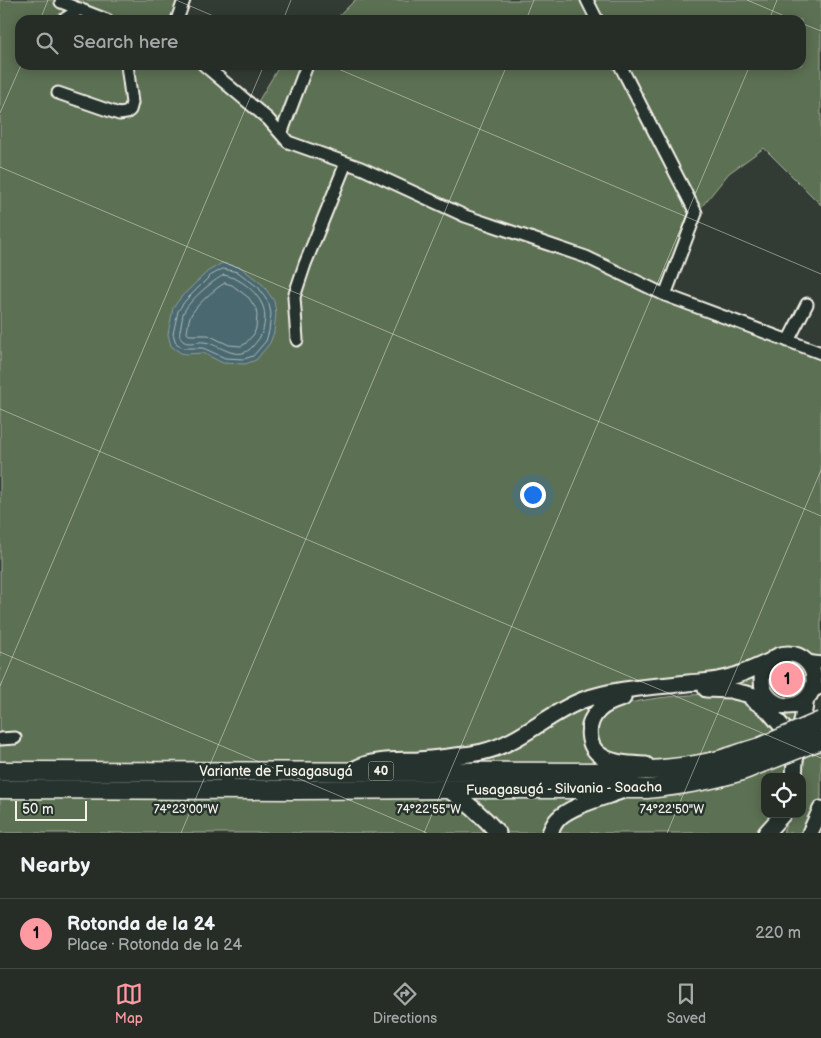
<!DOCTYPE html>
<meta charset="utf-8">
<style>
:root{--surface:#262d27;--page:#2e352f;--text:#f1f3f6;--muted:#a4a8a7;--line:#424944;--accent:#ff9aa2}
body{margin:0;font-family:"Balsamiq Sans",sans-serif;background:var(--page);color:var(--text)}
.controls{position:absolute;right:15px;bottom:15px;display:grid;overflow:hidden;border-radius:10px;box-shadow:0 2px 12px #0003}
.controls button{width:45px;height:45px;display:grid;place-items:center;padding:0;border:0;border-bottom:1px solid var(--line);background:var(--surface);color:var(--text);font:25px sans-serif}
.scale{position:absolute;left:15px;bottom:12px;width:72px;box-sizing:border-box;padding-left:5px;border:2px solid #f4f1e8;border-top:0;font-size:14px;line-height:18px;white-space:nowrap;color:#f4f1e8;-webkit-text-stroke:4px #26332d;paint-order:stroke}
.you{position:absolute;left:532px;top:494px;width:18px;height:18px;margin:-12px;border:4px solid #fff;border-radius:50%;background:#1a73e8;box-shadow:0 0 0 8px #1a73e833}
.badge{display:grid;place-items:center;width:32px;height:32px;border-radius:50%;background:var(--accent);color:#111;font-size:16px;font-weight:700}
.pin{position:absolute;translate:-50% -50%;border:2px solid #fff;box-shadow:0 1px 5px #0006}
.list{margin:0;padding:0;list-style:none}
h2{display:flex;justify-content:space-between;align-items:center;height:65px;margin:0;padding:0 20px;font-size:21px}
h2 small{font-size:16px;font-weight:400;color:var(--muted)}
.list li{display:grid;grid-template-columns:32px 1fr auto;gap:15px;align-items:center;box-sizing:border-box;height:70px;padding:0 20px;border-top:1px solid var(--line)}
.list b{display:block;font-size:19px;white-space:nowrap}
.list p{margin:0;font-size:16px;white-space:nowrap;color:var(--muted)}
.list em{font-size:16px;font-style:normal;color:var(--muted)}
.icon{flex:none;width:28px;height:28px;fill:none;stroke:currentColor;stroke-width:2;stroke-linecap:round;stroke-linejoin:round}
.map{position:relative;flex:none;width:821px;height:833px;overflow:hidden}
.search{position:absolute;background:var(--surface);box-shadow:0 2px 12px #0003;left:15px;right:15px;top:15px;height:55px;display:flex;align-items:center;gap:12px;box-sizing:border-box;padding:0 18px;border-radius:15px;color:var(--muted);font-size:19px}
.sheet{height:135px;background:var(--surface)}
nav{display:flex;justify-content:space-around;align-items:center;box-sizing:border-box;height:70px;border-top:1px solid var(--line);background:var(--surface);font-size:14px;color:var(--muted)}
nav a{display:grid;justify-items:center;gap:2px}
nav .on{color:var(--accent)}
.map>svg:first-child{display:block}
.green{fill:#5b6f53;stroke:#a8b09e}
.water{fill:#496870;stroke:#8d9fa0}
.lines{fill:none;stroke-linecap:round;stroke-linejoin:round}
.shore{stroke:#b0bab8;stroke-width:1}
.minor-casing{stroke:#f4f1e8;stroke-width:15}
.major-casing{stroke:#f4f1e8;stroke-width:19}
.highway-casing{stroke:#f4f1e8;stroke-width:21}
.minor{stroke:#26332d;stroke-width:11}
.major{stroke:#26332d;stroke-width:15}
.highway{stroke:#26332d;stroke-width:18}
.highway-bridge-casing{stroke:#f4f1e8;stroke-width:21;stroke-linecap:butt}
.highway-bridge{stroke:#26332d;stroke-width:18}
.ticks{fill:none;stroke:#f4f1e8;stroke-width:1;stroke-opacity:0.45}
.labels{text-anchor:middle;stroke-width:5;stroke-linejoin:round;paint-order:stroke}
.shield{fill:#26332d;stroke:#b6b8b0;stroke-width:1}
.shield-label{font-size:12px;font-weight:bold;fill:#f4f1e8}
.street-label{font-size:14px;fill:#f4f1e8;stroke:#26332d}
.ticks-label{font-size:12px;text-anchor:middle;fill:#f4f1e8;stroke:#26332d;stroke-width:5;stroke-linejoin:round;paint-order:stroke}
</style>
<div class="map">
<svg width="821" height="833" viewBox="0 0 821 833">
<rect width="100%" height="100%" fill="#333c34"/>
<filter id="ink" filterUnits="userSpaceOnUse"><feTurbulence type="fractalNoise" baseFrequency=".02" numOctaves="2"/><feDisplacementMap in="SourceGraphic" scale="10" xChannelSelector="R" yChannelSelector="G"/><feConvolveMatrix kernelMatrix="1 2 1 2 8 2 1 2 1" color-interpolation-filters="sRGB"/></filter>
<g filter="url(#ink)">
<path class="green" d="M0,0H188L180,20H20V65H197L266,122L286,145L360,172L578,259L821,357V660L811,658L802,651L792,648H781L772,651L765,656L719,674L636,683L483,746L350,765H0Z
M355,0H583L593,20H335Z
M591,0H821V205L764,148L729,173L699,210L624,65H801V20H601Z
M280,65H616L692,213L663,290L466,213L291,139L256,105Z
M768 680a20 20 0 1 1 40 0a20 20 0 1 1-40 0Z
M756,674L755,681L757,690C748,687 736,685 727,685C705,685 683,687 661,690C645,691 615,693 601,701C589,708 582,723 583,737C585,752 596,761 610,766L417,765C445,763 476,763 502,751C538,736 566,710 604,699C633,691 663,689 693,686C706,685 719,686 731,683C740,681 748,677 756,674Z
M709,694C718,695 728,695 736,698C754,704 768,718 780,732L717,754L672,761L631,758L607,752L596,742C597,735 596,724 599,718C611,699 686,695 709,694Z
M798,709L795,731L790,728L785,711L790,712Z
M821,747V798L803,833H783L790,814H802V777H800L803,754Z
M788,759V777H765V814H776L757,833H558L560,826L568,818L581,812L629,795Z
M0,794L445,795L459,803L490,833H0Z
M596,794L546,833H507L491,816L466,795Z"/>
<path class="water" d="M222,263L240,267L263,285L274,301L276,313L274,332L270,343L256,360L245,364L223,363L203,353L186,354L181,353L171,346L168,334L173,308L181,297L207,272Z"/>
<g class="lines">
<path class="shore" d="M223,269L238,272L259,288L269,304L271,314L269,331L266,341L253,356L244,359L225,358L203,348H183L176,343L173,334L178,311L185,301L210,276Z
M224,275C240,278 255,290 262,304C266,312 265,322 263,330C261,337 257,341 253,346C238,364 220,344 204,342C197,341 187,346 182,340C178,336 180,331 181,326C182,322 182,318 183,314C188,301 212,281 224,275Z
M225,283L232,285L249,298L256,309L257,315L256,328L254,334L245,344L241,346L229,345L208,335H189L187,333C188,328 188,322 190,317C194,307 215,288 225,283Z"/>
<g class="minor-casing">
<path id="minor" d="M587,0L597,20
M61,2L107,20
M63,20L80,9
M177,20L184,0
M204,65L268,119L288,142L361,168L465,216L586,257L665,295L821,353
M620,65L696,213L665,295
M58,93L119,114L126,113L130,110L132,103L127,65
M281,134L307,65
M297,340L294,297L305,264L346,163
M788,341L807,304
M806,661L821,663
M811,692L821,688
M0,739L15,738"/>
</g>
<g class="major-casing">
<path id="major" d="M762 680a26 26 0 1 1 52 0a26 26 0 1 1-52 0Z
M706,689L730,690L771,700
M623,698C614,701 606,703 599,710C585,723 586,748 603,757C615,764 632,764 646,765
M752,699L768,710L785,730
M355,769C371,759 399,761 418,760C439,758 461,756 482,752C519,744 548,713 583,700C616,688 653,687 688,683C699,682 711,682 722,679C738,676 753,669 768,662
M794,777L795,761L806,699
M447,789C466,801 483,816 498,833
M550,833C552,828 554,823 558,819C569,806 605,797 621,791
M766,833L783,814
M810,833L821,809"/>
</g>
<g class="highway-casing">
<path id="highway" d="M0,771L612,772C647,771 685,769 719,760C733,756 746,751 760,747
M0,789L296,790L442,789H647C678,786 709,781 739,772C748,769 758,764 768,761"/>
</g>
<use href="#minor" class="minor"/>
<use href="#major" class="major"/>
<use href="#highway" class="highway"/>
<g class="highway-bridge-casing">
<path id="highway-bridge" d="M760,747L821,721
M768,761L821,740"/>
</g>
<use href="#highway-bridge" class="highway-bridge"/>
</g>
</g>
<path class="ticks" d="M176,0L223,20M747,0L794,20M40,20L48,0M283,20L291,0M526,20L534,0M769,20L777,0M801,23L821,31M329,65L821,274M0,113L21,65M0,167L821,516M0,409L821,758M0,652L427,833M0,686L264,65M181,833L507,65M424,833L750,65M667,833L821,470"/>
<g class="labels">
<rect class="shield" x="368.5" y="761.5" width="25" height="19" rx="4"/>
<g class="shield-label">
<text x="381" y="775">40</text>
</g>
<g class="street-label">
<text x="276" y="776">Variante de Fusagasugá</text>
<text transform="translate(564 788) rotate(-1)" y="5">Fusagasugá - Silvania - Soacha</text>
</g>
</g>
<g class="ticks-label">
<text x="186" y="813">74°23'00"W</text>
<text x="429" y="813">74°22'55"W</text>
<text x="672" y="813">74°22'50"W</text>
</g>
</svg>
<div class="controls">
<button><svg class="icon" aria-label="locate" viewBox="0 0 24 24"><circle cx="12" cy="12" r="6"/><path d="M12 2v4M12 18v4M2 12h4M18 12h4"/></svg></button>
</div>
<div class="scale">50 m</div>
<div class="you"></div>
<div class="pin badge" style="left:787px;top:679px">1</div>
<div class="search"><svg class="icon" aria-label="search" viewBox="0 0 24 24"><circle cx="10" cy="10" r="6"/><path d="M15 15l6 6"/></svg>Search here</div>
</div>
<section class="sheet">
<h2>Nearby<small></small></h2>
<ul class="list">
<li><span class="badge">1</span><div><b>Rotonda de la 24</b><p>Place · Rotonda de la 24</p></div><em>220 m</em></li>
</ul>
</section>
<nav>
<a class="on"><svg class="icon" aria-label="map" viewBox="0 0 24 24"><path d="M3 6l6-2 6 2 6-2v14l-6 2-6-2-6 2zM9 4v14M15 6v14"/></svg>Map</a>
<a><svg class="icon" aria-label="directions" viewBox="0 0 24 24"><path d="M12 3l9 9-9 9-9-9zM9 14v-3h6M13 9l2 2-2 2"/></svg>Directions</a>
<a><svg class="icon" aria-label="saved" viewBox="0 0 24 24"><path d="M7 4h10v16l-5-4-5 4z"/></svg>Saved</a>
</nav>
